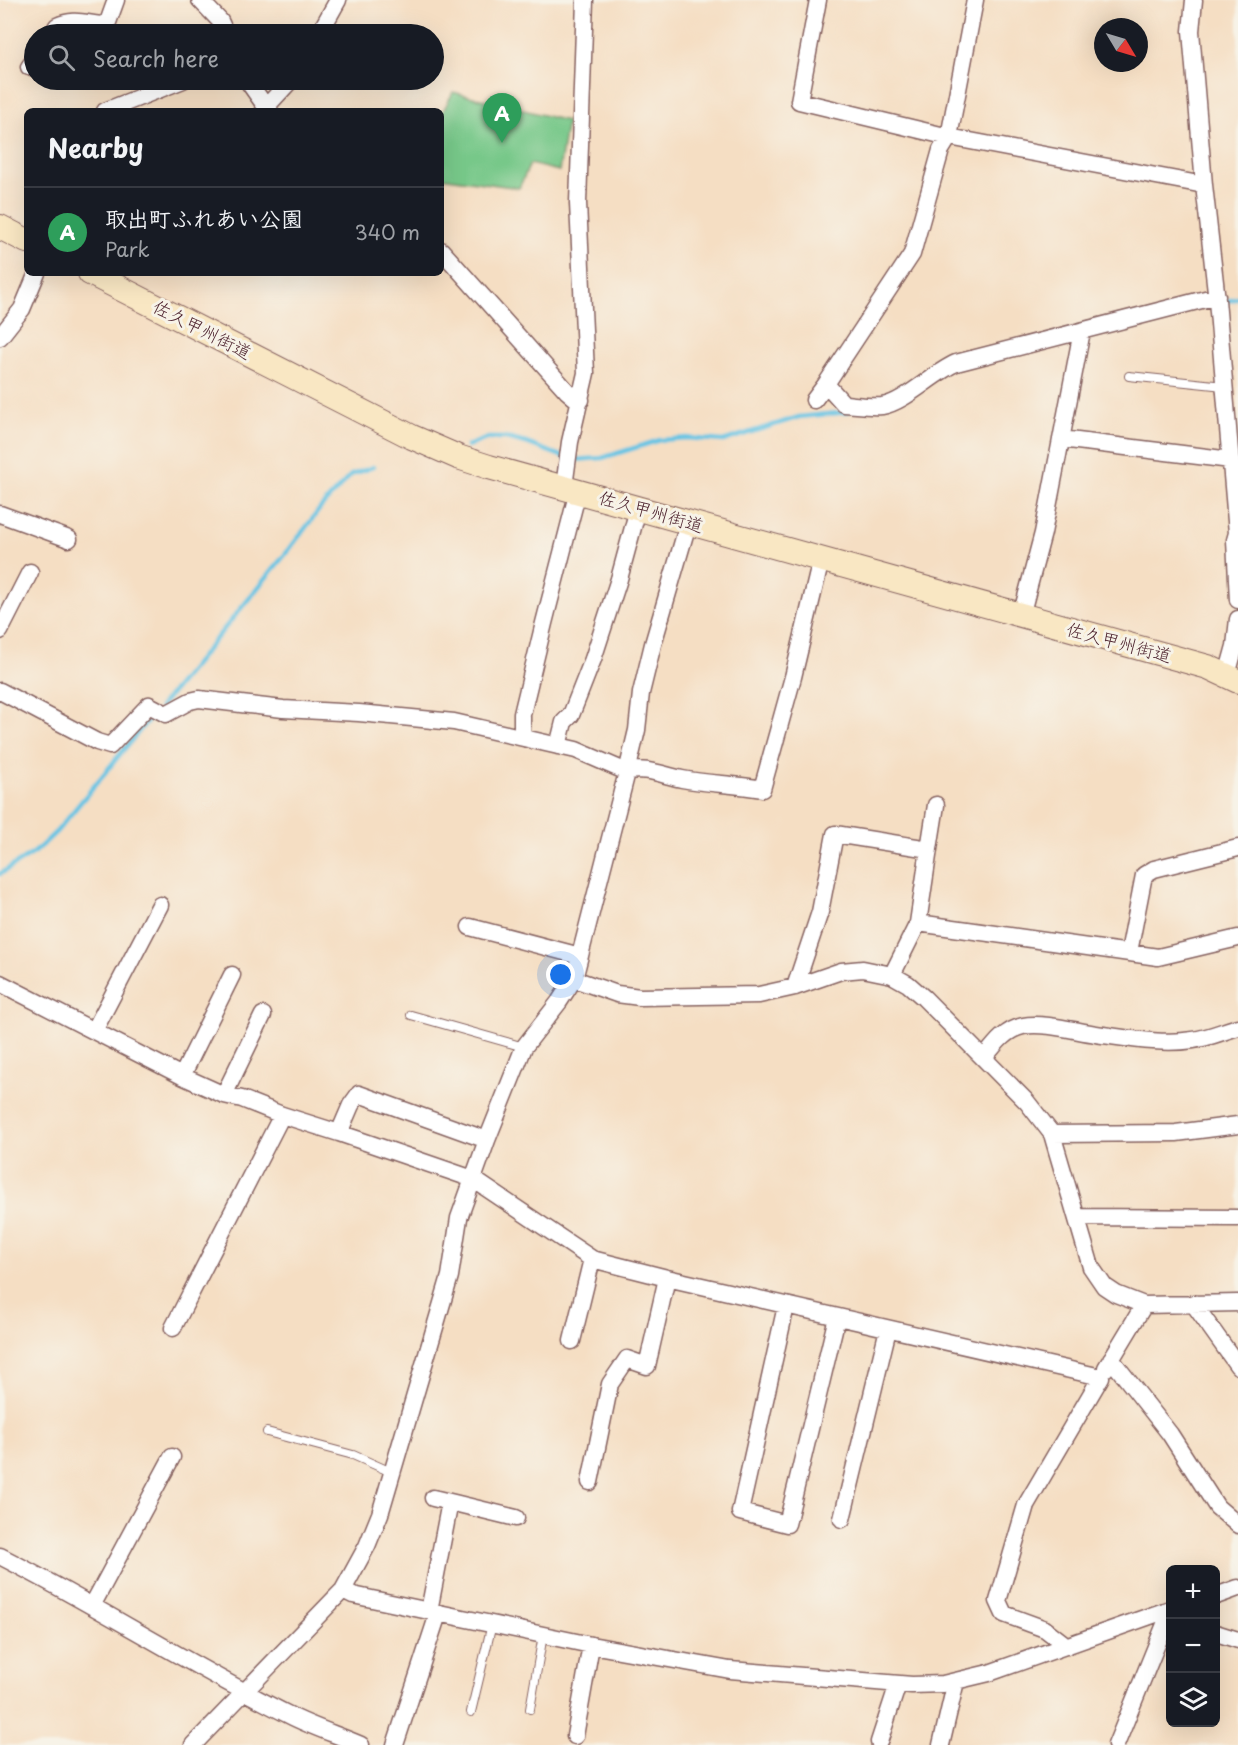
<!DOCTYPE html>
<meta charset="utf-8">
<style>
:root{--surface:#171b24;--page:#20242c;--text:#f1f3f6;--muted:#9ea1a6;--line:#363941;--accent:#d93025}
body{margin:0;font-family:"Playpen Sans","Klee One",sans-serif;background:var(--page);color:var(--text)}
.controls{position:absolute;right:18px;bottom:18px;display:grid;overflow:hidden;border-radius:9px;box-shadow:0 6px 24px #0002}
.controls button{width:54px;height:54px;display:grid;place-items:center;padding:0;border:0;border-bottom:2px solid var(--line);background:var(--surface);color:var(--text);font:30px sans-serif}
.compass{position:absolute;left:1094px;top:18px;width:54px;height:54px;border-radius:50%;background:var(--surface);box-shadow:0 6px 24px #0002;rotate:128deg}
.you{position:absolute;left:561px;top:975px;width:21px;height:21px;margin:-15px;border:4px solid #fff;border-radius:50%;background:#1a73e8;box-shadow:0 0 0 9px #1a73e833}
.badge{display:grid;place-items:center;width:39px;height:39px;border-radius:50%;background:var(--accent);color:#fff;font-size:20px;font-weight:700}
.pin{position:absolute;translate:-50% -50px;filter:drop-shadow(0 2px 3px #0008)}
.pin::after{content:'';position:absolute;top:32px;width:21px;height:18px;background:inherit;clip-path:polygon(0 0,100% 0,50% 100%)}
.list{margin:0;padding:0;list-style:none}
h2{display:flex;justify-content:space-between;align-items:center;height:78px;margin:0;padding:0 24px;font-size:26px}
h2 small{font-size:20px;font-weight:400;color:var(--muted)}
.list li{display:grid;grid-template-columns:39px 1fr auto;gap:18px;align-items:center;box-sizing:border-box;height:90px;padding:0 24px;border-top:2px solid var(--line)}
.list b{display:block;font-size:22px;white-space:nowrap}
.list p{margin:0;font-size:20px;white-space:nowrap;color:var(--muted)}
.list em{font-size:20px;font-style:normal;color:var(--muted)}
.icon{flex:none;width:33px;height:33px;fill:none;stroke:currentColor;stroke-width:2;stroke-linecap:round;stroke-linejoin:round}
.map{position:relative;flex:none;width:1238px;height:1745px;overflow:hidden}
.search{position:absolute;background:var(--surface);box-shadow:0 6px 24px #0002;left:24px;top:24px;width:420px;height:66px;display:flex;align-items:center;gap:15px;box-sizing:border-box;padding:0 21px;border-radius:33px;color:var(--muted);font-size:22px}
.panel{position:absolute;background:var(--surface);box-shadow:0 6px 24px #0002;left:24px;top:108px;width:420px;height:168px;border-radius:9px}
.map>svg:first-child{display:block}
.green{fill:#77c889;stroke:#60745a;stroke-width:1.5}
.lines{fill:none;stroke-linecap:round;stroke-linejoin:round}
.stream{stroke:#66c4e4;stroke-width:4.5}
.lane-casing{stroke:#866260;stroke-width:10}
.street-casing{stroke:#866260;stroke-width:19}
.secondary-casing{stroke:#866260;stroke-width:26}
.lane{stroke:#fff;stroke-width:8}
.street{stroke:#fff;stroke-width:16}
.secondary{stroke:#f9e7c3;stroke-width:24}
.labels{text-anchor:middle;stroke-width:6;stroke-linejoin:round;paint-order:stroke}
.street-label{font-size:18px;fill:#4a1f2b;stroke:#f7f3e8}
</style>
<div class="map">
<svg width="1238" height="1745" viewBox="0 0 1238 1745">
<rect width="100%" height="100%" fill="#f7f3e8"/>
<filter id="ink" filterUnits="userSpaceOnUse"><feTurbulence type="fractalNoise" baseFrequency=".0167" numOctaves="2"/><feDisplacementMap in="SourceGraphic" scale="12" xChannelSelector="R" yChannelSelector="G"/><feConvolveMatrix kernelMatrix="1 2 1 2 8 2 1 2 1" color-interpolation-filters="sRGB"/></filter>
<filter id="wash" filterUnits="userSpaceOnUse"><feTurbulence type="fractalNoise" baseFrequency=".008" numOctaves="4" result="noise"/><feDisplacementMap in="SourceGraphic" scale="24" xChannelSelector="R" yChannelSelector="G"/><feGaussianBlur stdDeviation="1.35" result="paint"/><feColorMatrix in="noise" values="0 0 0 0 0 0 0 0 0 0 0 0 0 0 0 0 0 1.4 0 .05"/><feComposite in="paint" operator="in"/></filter>
<g filter="url(#wash)">
<rect width="100%" height="100%" fill="#f5dec3"/>
<path class="green" d="M453,92L567,121L559,171L530,164L519,188L441,177V115Z"/>
<g class="lines">
<path class="stream" d="M1220,303L1238,298
M467,446L488,438H506L526,443L572,460L602,458L660,440L687,438L723,441L799,417L848,412
M160,707L288,551L322,506L351,475L373,467
M0,874L35,852L57,831L154,713"/>
</g>
</g>
<g filter="url(#ink)">
<g class="lines">
<g class="lane-casing">
<path id="lane" d="M1129,376L1224,386
M411,1015L524,1047
M267,1432L353,1455L391,1472
M530,1709L543,1635
M471,1712L492,1624"/>
</g>
<g class="street-casing">
<path id="street" d="M200,0L220,21L226,34
M818,0L799,101L949,137L1204,185
M975,0L949,137L941,150L912,254L826,384L844,404C857,405 870,407 882,406C904,403 933,373 956,363L1217,296
M1194,0L1191,31L1204,185L1217,300L1237,533L1235,540L1238,600
M52,34L57,26C75,17 89,25 107,25L116,0
M319,34L338,0
M29,67L34,60
M247,80L266,107
M105,111L183,80
M270,111L266,107L291,80
M441,250L567,391L574,397L581,400
M0,337L22,309L37,273
M814,400L826,384
M1061,439L1231,460
M564,487L570,442L586,373L578,203L585,0
M0,514L69,539
M1021,616L1043,533L1082,331
M0,631L30,572
M1227,675L1235,646L1238,619
M0,691L97,742L110,746L149,705L166,714L190,701L199,699L283,709L359,713L454,722L576,750L627,772C644,766 665,776 682,779C708,784 735,784 762,789L793,677L821,560
M522,737V714L544,623L578,491
M558,746L564,722L571,715L593,659L619,579L638,509
M929,849L936,805
M918,923L1158,957L1238,938
M470,927L580,956
M1129,952L1144,875L1154,869L1238,848
M574,979L617,994L640,997L759,995L795,987L841,971L863,969L892,975L908,984L924,998L1027,1102L1052,1134L1091,1267L1104,1286L1116,1294L1144,1305L1238,1303
M0,983L182,1076L224,1095L242,1099L282,1115L339,1133L473,1179L592,1259L667,1278L1101,1377L1026,1505L998,1601L1004,1614L1045,1629L1067,1646
M795,987L820,912L835,834L929,849L918,923L892,975
M94,1031L160,905
M984,1058C995,1044 1005,1030 1023,1026C1043,1022 1075,1031 1096,1034C1127,1038 1162,1045 1193,1040C1208,1038 1224,1031 1238,1027
M182,1076L232,975
M224,1095L263,1015
M339,1133L351,1105L359,1094L487,1140
M1052,1134L1176,1133L1238,1125
M1077,1217L1238,1218
M1193,1303L1238,1366
M786,1306L740,1512L787,1524L837,1317
M173,1328L282,1115
M572,1341L592,1259
M1111,1359L1170,1434L1217,1507L1238,1525
M1106,1368L1144,1305
M590,1482L610,1384L627,1359L647,1366L667,1278
M433,1498L450,1502
M842,1519L888,1329
M0,1556C98,1606 191,1666 289,1715C312,1727 338,1735 361,1745
M343,1590L353,1595L591,1645L730,1670L912,1685L943,1684L989,1673L1170,1609
M1216,1596L1238,1588
M92,1606L172,1457
M429,1611L450,1502L516,1518
M1216,1633L1238,1640
M575,1736L591,1645
M879,1742L898,1684
M193,1745L343,1590L367,1546L380,1514L450,1276L459,1218L487,1140L524,1047L559,1002L574,979L627,772L637,730L641,693L653,644L688,524
M395,1745L438,1614
M941,1745L956,1681
M1116,1745L1170,1612"/>
</g>
<g class="secondary-casing">
<path id="secondary" d="M0,227L27,241
M90,273L412,437L458,457L489,467L1208,667L1238,681"/>
</g>
<use href="#lane" class="lane"/>
<use href="#street" class="street"/>
<use href="#secondary" class="secondary"/>
</g>
</g>
<g class="labels">
<g class="street-label">
<text transform="translate(202 330) rotate(27)" y="6">佐久甲州街道</text>
<text transform="translate(651 512) rotate(16)" y="6">佐久甲州街道</text>
<text transform="translate(1119 643) rotate(15)" y="6">佐久甲州街道</text>
</g>
</g>
</svg>
<div class="controls">
<button>+</button>
<button>−</button>
<button><svg class="icon" aria-label="layers" viewBox="0 0 24 24"><path d="M12 4l9 5-9 5-9-5zM3 14l9 5 9-5"/></svg></button>
</div>
<svg class="compass" viewBox="-18 -18 36 36"><path d="M0-13l5 13h-10z" fill="#e53935"/><path d="M0 13l5-13h-10z" fill="#9ea1a6"/></svg>
<div class="you"></div>
<div class="pin badge" style="left:502px;top:143px;background:#2e9e5b">A</div>
<div class="search"><svg class="icon" aria-label="search" viewBox="0 0 24 24"><circle cx="10" cy="10" r="6"/><path d="M15 15l6 6"/></svg>Search here</div>
<section class="panel">
<h2>Nearby<small></small></h2>
<ul class="list">
<li><span class="badge" style="background:#2e9e5b">A</span><div><b>取出町ふれあい公園</b><p>Park</p></div><em>340 m</em></li>
</ul>
</section>
</div>
